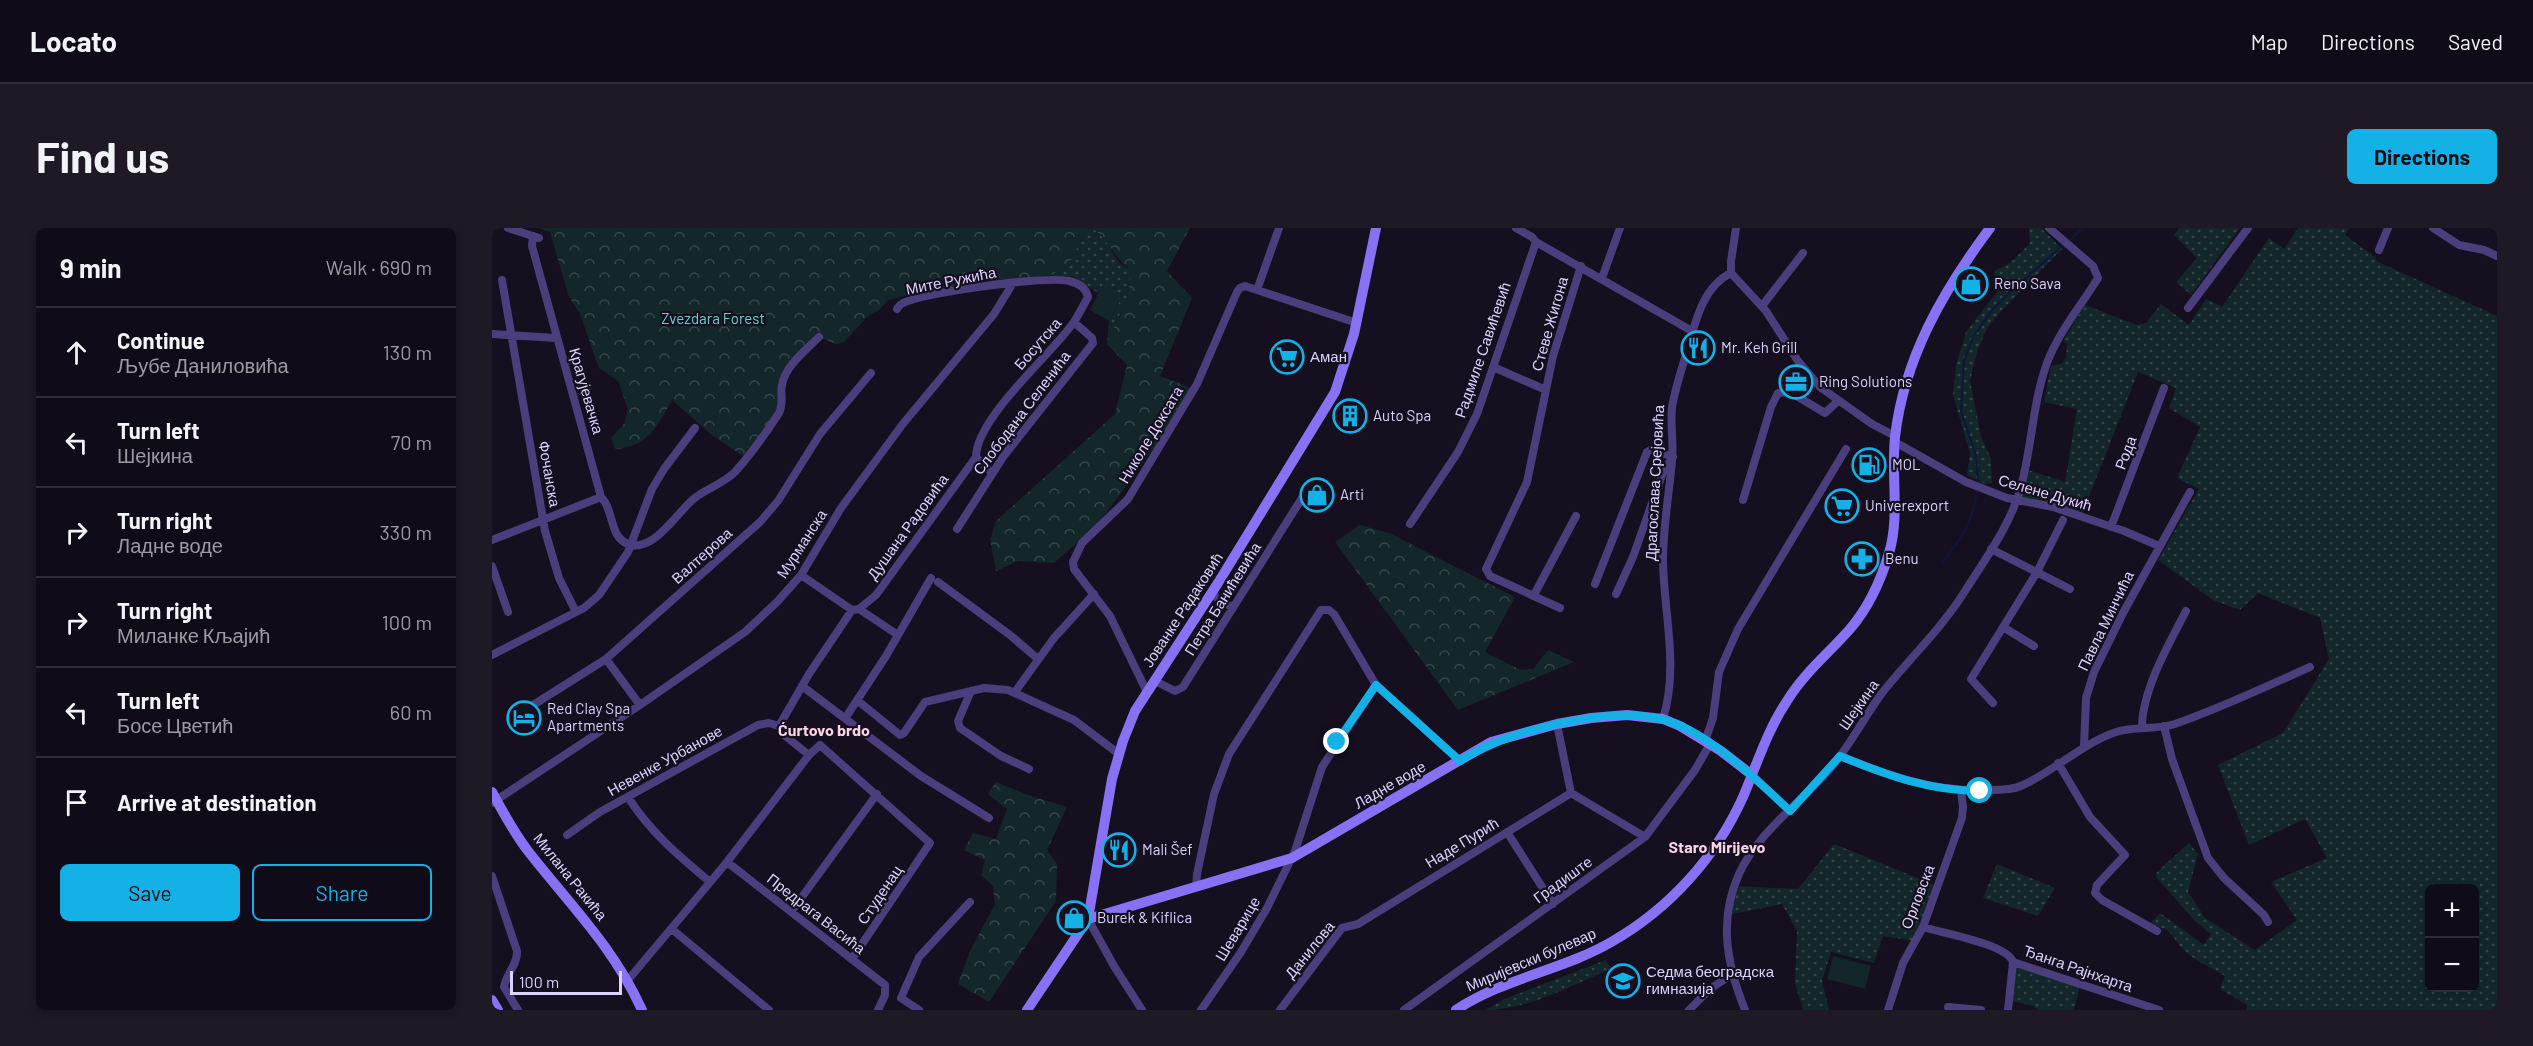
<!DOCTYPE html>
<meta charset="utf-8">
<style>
:root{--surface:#100b18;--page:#1e1925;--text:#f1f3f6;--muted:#9c9ba2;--line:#302b37;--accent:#13b1e6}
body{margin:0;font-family:Barlow,sans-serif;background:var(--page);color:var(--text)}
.controls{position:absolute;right:18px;bottom:18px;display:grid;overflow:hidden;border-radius:9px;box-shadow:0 3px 9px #0003}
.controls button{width:54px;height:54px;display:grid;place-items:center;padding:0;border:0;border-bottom:2px solid var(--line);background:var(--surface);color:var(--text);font:30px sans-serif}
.scale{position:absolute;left:18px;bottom:15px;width:112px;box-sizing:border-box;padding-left:6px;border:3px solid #ddd2fb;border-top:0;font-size:16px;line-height:21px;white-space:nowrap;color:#ddd2fb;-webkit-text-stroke:4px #150f20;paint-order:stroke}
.stop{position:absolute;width:18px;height:18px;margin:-14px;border:4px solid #13b1e6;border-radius:50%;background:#fff}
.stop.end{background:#13b1e6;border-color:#fff;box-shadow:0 2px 6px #0008}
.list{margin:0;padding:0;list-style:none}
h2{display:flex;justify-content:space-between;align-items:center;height:78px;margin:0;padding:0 24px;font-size:26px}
h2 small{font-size:20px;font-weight:400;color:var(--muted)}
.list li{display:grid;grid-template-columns:39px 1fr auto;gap:18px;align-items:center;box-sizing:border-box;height:90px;padding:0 24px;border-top:2px solid var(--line)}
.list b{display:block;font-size:22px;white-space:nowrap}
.list p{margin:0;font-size:20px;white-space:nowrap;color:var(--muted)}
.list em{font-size:20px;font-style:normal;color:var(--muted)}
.actions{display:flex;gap:12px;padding:18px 24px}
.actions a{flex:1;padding:14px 0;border:2px solid var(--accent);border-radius:9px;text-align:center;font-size:21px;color:var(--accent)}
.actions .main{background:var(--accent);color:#111}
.icon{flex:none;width:33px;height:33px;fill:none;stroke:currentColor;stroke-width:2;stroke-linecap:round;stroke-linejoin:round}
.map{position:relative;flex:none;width:2005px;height:782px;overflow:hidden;border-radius:9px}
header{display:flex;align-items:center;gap:36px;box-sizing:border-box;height:84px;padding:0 30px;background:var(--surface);border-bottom:2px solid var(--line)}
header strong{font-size:28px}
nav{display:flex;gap:33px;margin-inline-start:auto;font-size:21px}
.intro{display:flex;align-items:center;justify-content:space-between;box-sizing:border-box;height:144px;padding:0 36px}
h1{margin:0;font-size:42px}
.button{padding:15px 27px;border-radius:9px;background:var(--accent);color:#111;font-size:21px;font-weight:700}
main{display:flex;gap:36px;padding:0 36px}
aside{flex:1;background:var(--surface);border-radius:9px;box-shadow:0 3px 9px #0003}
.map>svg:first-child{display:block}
.grass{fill:url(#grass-dots);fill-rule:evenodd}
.forest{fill:url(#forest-crowns)}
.garden{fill:#13272a}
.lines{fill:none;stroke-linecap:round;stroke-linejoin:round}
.stream{stroke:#0d173b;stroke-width:2}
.street{stroke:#4a3e7c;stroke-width:8}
.secondary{stroke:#8871f3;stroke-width:10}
.route{stroke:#13b1e6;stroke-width:8}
.labels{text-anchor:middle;stroke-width:4.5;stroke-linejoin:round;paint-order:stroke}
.street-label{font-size:15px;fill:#ddd2fb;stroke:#150f20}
.poi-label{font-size:15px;fill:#ddd2fb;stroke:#150f20;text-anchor:start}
.park-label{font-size:15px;fill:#65d5ca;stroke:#150f20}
.neighbourhood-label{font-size:16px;font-weight:bold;fill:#fbd4e7;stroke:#150f20}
</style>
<header>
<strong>Locato</strong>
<nav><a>Map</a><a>Directions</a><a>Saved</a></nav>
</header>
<div class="intro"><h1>Find us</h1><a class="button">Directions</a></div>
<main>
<aside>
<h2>9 min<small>Walk · 690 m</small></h2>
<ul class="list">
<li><svg class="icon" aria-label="ahead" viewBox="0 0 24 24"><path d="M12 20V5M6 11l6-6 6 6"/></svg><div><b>Continue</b><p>Љубе Даниловића</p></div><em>130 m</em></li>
<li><svg class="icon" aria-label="left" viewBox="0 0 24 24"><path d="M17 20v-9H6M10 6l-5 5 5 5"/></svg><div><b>Turn left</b><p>Шејкина</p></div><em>70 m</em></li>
<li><svg class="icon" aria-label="right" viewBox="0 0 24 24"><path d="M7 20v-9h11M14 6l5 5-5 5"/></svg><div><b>Turn right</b><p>Ладне воде</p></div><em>330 m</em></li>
<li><svg class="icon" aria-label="right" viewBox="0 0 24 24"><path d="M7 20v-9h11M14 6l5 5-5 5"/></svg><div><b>Turn right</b><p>Миланке Кљајић</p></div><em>100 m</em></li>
<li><svg class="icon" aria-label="left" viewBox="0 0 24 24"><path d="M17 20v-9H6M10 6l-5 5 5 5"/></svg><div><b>Turn left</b><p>Босе Цветић</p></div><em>60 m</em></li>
<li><svg class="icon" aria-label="arrive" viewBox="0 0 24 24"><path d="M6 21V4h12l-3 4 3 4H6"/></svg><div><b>Arrive at destination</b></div></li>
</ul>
<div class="actions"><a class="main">Save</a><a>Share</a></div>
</aside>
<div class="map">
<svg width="2005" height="782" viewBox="0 0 2005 782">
<defs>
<pattern id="grass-dots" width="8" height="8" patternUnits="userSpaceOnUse" patternTransform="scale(1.5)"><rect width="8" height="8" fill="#13272a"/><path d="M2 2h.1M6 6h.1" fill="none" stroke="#35454a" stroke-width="1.8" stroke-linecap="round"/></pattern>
<pattern id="forest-crowns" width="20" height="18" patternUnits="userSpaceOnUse" patternTransform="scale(1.5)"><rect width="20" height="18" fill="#13272a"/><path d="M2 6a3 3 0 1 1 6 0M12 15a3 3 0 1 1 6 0" fill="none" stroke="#35454a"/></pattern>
</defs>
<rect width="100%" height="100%" fill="#150f20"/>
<path class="grass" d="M594,0C614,0 616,23 628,35C631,38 637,41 640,43L635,70L615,116L617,93L631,67L611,57L606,65L582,49L546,47L575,42Z
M1537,0H1549L1570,21L1509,83L1495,100L1485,124L1478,153L1489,208L1499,231L1500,255L1493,256L1475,247L1478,225L1461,167L1464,137L1474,104L1505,64L1502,43L1518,35L1538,15Z
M1687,0H1748L1699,67L1684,54L1705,30L1682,7Z
M1806,0H1857L1853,7L1884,30V33L2005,88V782H1755V777L1728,761L1733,748C1720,740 1701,732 1691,721C1676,705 1682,701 1657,697L1668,685L1712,717L1719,706L1704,694L1664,649L1665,644L1697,615L1706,626L1696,664L1713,690L1763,722L1805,692L1779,654L1835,630L1813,591L1757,617L1726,537L1791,505L1837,431L1828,390L1766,365L1748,382L1721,372L1666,332L1707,261L1685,250L1708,199L1677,180L1684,160L1646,144L1589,289L1524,272L1533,241L1573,254L1585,181L1552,174L1559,138L1569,136L1574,130L1575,116L1571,113L1593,77L1645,97L1654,95L1669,76L1697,97L1714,71L1730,79L1777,10L1792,21ZM1938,660H1982V760H1938Z
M1342,616L1445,658L1422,713L1391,708L1382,735L1339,724L1330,753L1337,782H1311L1303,755L1305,703L1290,676L1236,687L1242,658L1306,661Z
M1505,636L1563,660L1546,688L1491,670Z
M1114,732L1119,741C1080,757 1036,782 993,782L1015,770Z
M1521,734L1588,757L1582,782H1546L1541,778L1516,772Z"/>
<path class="forest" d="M47,0H594L575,42L534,51L418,67L396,72L386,83L376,88L352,114L344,116L327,109L290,154V177L254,230L220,207L180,172C165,198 156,219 123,221L119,210L132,196L136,181L126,153L107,140L88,86L77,69L58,4Z
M600,0H698L675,43L700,70L668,148L699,160L663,218L606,296L562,335L526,333L504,343L498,312L504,293L623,186L635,137L615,116L635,70L640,43C620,29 620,14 600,0Z
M868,297L897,305L1023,369L993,424L1029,442L1041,441L1056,422L1082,434L966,482L843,314Z
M504,554L536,567L575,579L555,622L565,636L564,673L497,774L466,756L478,723L503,676L501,658L489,647L493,632L472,622L481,605L504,611L515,581L496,566Z"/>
<path class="garden" d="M611,56L631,67L617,93L598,82Z
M1341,728L1379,738L1373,761L1335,751Z"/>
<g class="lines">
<path class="stream" d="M1486,255L1484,227L1469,184L1472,133L1481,109L1501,81L1521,61L1591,0
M1451,333C1468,315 1484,286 1485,261"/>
<path class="street" d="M16,0L47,10
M1024,0L1040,9L1044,14L1200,103
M1941,0L1967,17L1992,22L2005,28
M41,8L40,18L109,269C122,281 117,309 136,316C162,326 186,282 204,269C216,260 232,255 243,244C259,226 274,205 287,185C292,175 288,167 290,157C293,138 314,122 327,109
M1887,22L1896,0
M1239,45L1274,83L1306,133L1328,159L1380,196L1403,208
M1239,45V33L1244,0
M1110,50L1128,0
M10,52L53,303L67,350L84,384
M765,62L865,95
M1270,78L1311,25
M1696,80L1756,0
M405,81C407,78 407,77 411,75C435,64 552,48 577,53C586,55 594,59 596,69C591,78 587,86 582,94C558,128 484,190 484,229
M0,106L64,110
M1001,139L1054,162
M1403,214L1474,254L1515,270L1561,279L1632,303L1667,318
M484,229L500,245
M1251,272L1279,179L1286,165L1298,164L1333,185L1346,173
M918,296L966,224L985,186L1044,14
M1619,299L1672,160
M465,301L511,229L601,115L600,110L582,94
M0,312L109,269
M1499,321L1578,361
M0,338L16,384
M309,347L360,382
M446,354L518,407L546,431
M1103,356L1155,224L1160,221L1181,229L1171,244L1141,329L1124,366
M719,366L741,380
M1042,367L1084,288
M1068,380L998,348L994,341L1035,254L1061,128L1089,38
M367,381L406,407
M360,382L367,381L384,367L484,229
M1511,399L1542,418
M0,427L92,380L107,367L136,324L160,261L172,241L203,200
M114,431L148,477
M663,453L683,463L691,459L810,270
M310,458L429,548L497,590
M479,463L466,493L468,500L509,528L537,541
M523,464L562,410L602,366
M655,464L618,388L582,341L581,334L590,315L636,271L705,156L745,64L748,60L753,58L765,62L787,0
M365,472L408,507L412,505L433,474L492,460L516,462L582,492L627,526
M1501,475L1479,451L1545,344L1571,292
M354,489L394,428L439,350
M19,491L114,431L268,294L286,273L328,206L379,145
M1171,491C1187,439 1172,387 1171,333C1171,299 1177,267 1180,233C1182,215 1178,197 1180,179C1183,162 1188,146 1193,130C1202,101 1208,60 1239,45
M1065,496L1079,565L1153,609
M287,498L317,446L360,382
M287,498L292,507L317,527
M1672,498L1680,531L1716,630L1732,650L1772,687L1776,694
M1650,499C1650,463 1677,415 1694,383
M1213,513L1221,490L1227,444L1246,401L1354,221
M1592,518L1594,470L1602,444L1631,385L1698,264
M1348,528C1397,548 1444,565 1498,562C1508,562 1520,562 1529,558C1563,543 1589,516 1624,504C1643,498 1664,502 1683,496C1729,480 1773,459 1818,439
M1566,535L1598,589L1633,627L1605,657L1603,665L1610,672L1665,703
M1260,547L1298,583
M136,569C158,604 187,628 218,654
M0,575L148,477L253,404L285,374L309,347L349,280L410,197L502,86L521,55
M1015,604L1061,676
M75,607L108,584L266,497L277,495L287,498
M235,634L393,757V767L386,782
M0,648L25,723C26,736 14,746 12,759L26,782
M704,659L705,646L722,566L737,526L829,382H837L842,386L884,457L968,533
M299,684L385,566
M596,691L622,738L650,782
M1431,699C1450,705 1515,716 1521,734L1667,782
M181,702L277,782
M136,752L235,634L317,527L328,517L438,615L360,731
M1456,779L1489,782
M427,782L409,770L427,729L478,674
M709,782L749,724L775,680L803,623L830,539L884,457
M788,782L850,700L866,696L1079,565
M912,782L1153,609L1203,542L1218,516
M1197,782L1218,761L1239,747
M1253,782C1235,737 1226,692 1247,646C1267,602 1312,573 1342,536C1360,514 1373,488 1390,465C1417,431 1450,400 1473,363C1494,330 1521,293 1530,255C1540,215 1541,174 1555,135C1567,103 1589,78 1606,50L1601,38L1557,0
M1396,782L1411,735L1431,699L1470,590L1471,579L1469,563
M1516,782L1521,734"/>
<path class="secondary" d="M0,564C11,584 22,605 36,623C78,677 121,718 150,782
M596,691L800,630L999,514L1065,496L1099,490L1135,487L1171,491L1188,498L1229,523L1260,547
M0,772L6,782
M535,782L596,691L620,551L631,513L643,483L726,355L843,164L862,106L884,0
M964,782C1012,750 1072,742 1121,713C1178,680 1224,629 1251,569C1265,536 1275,503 1295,473C1312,445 1337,425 1358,401C1377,379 1389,352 1397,325C1408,289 1399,247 1403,209C1412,130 1451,63 1498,0"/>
</g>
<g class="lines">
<path class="route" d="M845,514L884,457L968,533C1004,511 1033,503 1074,494C1105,488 1137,484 1169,491C1213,501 1265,552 1298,583L1348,528C1394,547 1438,563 1488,563"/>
</g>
<defs>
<g id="shop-ring" transform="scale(1.725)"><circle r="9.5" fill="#150f20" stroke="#13b1e6" stroke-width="1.5"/><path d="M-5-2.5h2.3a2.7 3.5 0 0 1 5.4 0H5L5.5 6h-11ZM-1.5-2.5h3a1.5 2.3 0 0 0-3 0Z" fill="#13b1e6"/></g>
<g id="restaurant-ring" transform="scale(1.725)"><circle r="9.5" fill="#150f20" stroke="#13b1e6" stroke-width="1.5"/><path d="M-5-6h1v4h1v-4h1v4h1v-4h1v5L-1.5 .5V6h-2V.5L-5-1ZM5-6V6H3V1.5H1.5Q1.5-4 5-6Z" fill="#13b1e6"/></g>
<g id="supermarket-ring" transform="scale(1.725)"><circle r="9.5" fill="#150f20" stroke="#13b1e6" stroke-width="1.5"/><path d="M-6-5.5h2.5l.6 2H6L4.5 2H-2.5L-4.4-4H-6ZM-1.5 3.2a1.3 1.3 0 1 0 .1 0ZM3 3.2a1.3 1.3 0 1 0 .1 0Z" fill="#13b1e6"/></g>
<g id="office-ring" transform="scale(1.725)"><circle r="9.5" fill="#150f20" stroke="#13b1e6" stroke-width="1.5"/><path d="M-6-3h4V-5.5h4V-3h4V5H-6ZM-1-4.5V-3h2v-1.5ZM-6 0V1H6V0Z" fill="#13b1e6"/></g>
<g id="building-ring" transform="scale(1.725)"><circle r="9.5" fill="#150f20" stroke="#13b1e6" stroke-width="1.5"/><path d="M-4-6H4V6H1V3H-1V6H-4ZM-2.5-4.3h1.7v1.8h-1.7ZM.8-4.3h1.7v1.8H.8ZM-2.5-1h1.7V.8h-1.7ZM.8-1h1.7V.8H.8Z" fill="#13b1e6"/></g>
<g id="fuel-ring" transform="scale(1.725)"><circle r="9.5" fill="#150f20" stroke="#13b1e6" stroke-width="1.5"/><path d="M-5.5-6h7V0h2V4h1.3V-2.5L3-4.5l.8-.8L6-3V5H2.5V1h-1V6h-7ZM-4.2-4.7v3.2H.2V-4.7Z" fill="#13b1e6"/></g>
<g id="pharmacy-ring" transform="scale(1.725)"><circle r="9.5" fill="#150f20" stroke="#13b1e6" stroke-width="1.5"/><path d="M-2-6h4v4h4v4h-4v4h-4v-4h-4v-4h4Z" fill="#13b1e6"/></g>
<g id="hotel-ring" transform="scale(1.725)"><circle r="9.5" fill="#150f20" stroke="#13b1e6" stroke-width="1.5"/><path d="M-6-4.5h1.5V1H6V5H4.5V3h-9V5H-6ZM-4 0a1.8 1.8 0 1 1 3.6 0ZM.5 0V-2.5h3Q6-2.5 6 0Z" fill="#13b1e6"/></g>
<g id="school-ring" transform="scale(1.725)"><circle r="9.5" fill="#150f20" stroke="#13b1e6" stroke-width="1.5"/><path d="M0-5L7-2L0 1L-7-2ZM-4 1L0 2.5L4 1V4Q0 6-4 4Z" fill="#13b1e6"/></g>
</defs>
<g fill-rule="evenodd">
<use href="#shop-ring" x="1479" y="56"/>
<use href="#restaurant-ring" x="1206" y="120"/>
<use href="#supermarket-ring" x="795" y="129"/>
<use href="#office-ring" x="1304" y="154"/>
<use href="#building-ring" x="858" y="188"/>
<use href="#fuel-ring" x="1377" y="237"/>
<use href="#shop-ring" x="825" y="267"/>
<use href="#supermarket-ring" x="1350" y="278"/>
<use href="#pharmacy-ring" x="1370" y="331"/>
<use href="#hotel-ring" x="32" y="490"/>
<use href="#restaurant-ring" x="627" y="622"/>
<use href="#shop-ring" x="582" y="690"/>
<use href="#school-ring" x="1131" y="753"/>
</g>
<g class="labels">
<g class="street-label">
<text transform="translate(459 53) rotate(-11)" y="5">Мите Ружића</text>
<text transform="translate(1058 96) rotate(-74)" y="5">Стеве Жигона</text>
<text transform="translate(546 116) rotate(-49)" y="5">Босутска</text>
<text transform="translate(991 122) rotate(-71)" y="5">Радмиле Савићевић</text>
<text transform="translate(94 163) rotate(74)" y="5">Крагујевачка</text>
<text transform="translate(530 185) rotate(-53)" y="5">Слободана Селенића</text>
<text transform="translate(659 207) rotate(-59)" y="5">Николе Доксата</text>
<text transform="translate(1634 225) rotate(-69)" y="5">Рода</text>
<text transform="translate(57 246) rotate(80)" y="5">Фочанска</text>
<text transform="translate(1163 255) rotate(-87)" y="5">Драгослава Срејовића</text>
<text transform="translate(1553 265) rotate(16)" y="5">Селене Дукић</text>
<text transform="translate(416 299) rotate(-54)" y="5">Душана Радовића</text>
<text transform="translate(310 316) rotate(-57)" y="5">Мурманска</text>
<text transform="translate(210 328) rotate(-42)" y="5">Валтерова</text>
<text transform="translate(731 371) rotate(-58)" y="5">Петра Банићевића</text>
<text transform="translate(691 382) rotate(-57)" y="5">Јованке Радаковић</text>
<text transform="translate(1614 393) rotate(-64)" y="5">Павла Минчића</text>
<text transform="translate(1367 477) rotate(-55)" y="5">Шејкина</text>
<text transform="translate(173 533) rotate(-29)" y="5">Невенке Урбанове</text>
<text transform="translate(898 557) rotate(-30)" y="5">Ладне воде</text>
<text transform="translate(970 615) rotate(-31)" y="5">Наде Пурић</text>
<text transform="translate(78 649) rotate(51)" y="5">Милана Ракића</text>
<text transform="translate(1071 652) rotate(-36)" y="5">Градиште</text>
<text transform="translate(388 667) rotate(-56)" y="5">Студенац</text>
<text transform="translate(1426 669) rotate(-69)" y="5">Орловска</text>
<text transform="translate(324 686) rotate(38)" y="5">Предрага Васића</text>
<text transform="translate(746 701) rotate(-59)" y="5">Шеварице</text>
<text transform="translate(818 722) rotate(-51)" y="5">Данилова</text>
<text transform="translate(1039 732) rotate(-23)" y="5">Миријевски булевар</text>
<text transform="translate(1586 741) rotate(19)" y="5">Ђанга Рајнхарта</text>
</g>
<g class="poi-label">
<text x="1502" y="61">Reno Sava</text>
<text x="1229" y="125">Mr. Keh Grill</text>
<text x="818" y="134">Аман</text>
<text x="1327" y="159">Ring Solutions</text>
<text x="881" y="193">Auto Spa</text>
<text x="1400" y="242">MOL</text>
<text x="848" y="272">Arti</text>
<text x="1373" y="283">Univerexport</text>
<text x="1393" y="336">Benu</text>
<text x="55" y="486">Red Clay Spa<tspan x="55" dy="17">Apartments</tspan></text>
<text x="650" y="627">Mali Šef</text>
<text x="605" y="695">Burek &amp; Kiflica</text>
<text x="1154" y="749">Седма београдска<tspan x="1154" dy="17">гимназија</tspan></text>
</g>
<g class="park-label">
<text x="221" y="96">Zvezdara Forest</text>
</g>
<g class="neighbourhood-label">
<text x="332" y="508">Ćurtovo brdo</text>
<text x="1225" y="625">Staro Mirijevo</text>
</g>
</g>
</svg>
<div class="controls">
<button>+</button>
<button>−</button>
</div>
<div class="scale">100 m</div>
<div class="stop" style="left:1488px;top:563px"></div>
<div class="stop end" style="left:845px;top:514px"></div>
</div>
</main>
